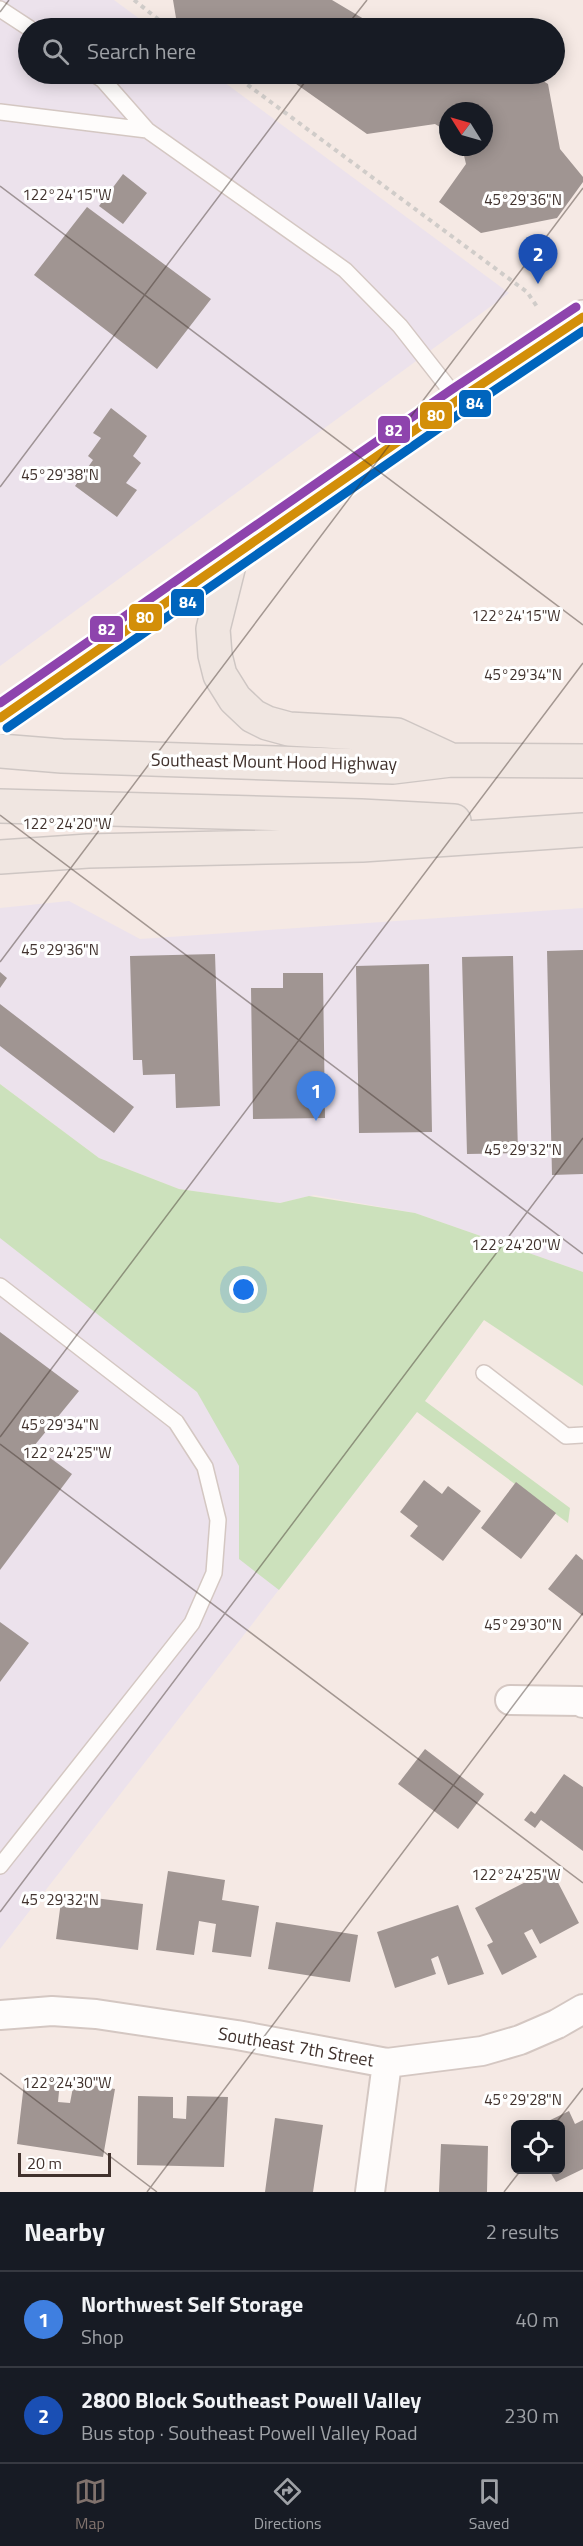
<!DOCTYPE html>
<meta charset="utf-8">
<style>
:root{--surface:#171b24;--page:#20242c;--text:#f1f3f6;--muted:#9ea1a6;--line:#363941;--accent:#80726d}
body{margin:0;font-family:"Titillium Web",sans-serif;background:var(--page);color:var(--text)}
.controls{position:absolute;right:18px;bottom:18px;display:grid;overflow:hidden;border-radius:9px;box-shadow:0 3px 15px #0003}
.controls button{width:54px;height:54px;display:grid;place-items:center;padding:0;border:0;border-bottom:2px solid var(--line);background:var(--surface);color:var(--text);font:30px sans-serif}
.compass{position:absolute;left:439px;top:102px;width:54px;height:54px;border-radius:50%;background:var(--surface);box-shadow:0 3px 15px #0003;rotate:307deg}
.scale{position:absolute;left:18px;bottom:15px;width:93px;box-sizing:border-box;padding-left:6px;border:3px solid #41322d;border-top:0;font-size:16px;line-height:21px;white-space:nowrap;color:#41322d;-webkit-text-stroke:4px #fff;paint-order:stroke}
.you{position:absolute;left:244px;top:1290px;width:21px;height:21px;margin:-15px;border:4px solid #fff;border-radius:50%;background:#1a73e8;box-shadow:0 0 0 9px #1a73e833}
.badge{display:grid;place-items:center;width:39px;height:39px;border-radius:50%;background:var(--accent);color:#fff;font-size:20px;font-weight:700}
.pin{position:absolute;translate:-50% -50px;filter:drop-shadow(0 2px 3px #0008)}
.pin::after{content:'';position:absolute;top:32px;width:21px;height:18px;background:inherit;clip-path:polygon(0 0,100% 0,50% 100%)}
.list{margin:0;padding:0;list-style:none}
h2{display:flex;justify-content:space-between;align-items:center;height:78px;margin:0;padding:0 24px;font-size:26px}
h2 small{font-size:20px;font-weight:400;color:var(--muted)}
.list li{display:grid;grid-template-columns:39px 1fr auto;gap:18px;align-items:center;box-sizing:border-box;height:96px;padding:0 24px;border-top:2px solid var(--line)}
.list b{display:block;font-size:22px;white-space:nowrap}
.list p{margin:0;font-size:20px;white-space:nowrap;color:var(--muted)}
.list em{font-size:20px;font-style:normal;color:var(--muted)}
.icon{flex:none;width:33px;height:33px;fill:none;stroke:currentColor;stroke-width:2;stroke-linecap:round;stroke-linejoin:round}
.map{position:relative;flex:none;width:583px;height:2192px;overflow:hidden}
.search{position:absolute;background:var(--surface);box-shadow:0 3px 15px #0003;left:18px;right:18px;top:18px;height:66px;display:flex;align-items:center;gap:15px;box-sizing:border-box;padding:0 21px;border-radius:33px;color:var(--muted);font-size:22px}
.sheet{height:270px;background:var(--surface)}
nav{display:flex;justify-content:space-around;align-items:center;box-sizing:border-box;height:84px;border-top:2px solid var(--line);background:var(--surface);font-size:16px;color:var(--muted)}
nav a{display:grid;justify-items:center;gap:3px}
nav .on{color:var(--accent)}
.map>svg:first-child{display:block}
.commercial{fill:#ece2ec}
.green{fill:#cce1bc}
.building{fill:#a09592}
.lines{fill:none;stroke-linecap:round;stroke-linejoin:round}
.lane-casing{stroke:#d4c7c2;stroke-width:18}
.street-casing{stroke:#d4c7c2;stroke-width:32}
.secondary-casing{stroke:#d4c7c2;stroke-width:36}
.highway-casing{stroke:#cec6c3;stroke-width:36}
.path{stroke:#d0ccc9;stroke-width:4;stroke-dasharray:4.5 4.5;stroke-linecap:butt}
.lane{stroke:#fefcfb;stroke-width:15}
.street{stroke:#fefcfb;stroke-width:28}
.secondary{stroke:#f9f5f3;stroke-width:33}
.highway{stroke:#f0e6e1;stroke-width:33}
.bus-1-casing{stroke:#fff;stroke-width:14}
.bus-2-casing{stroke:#fff;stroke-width:14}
.bus-3-casing{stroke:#fff;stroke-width:14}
.bus-1{stroke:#d38f09;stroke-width:9}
.bus-2{stroke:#0065bd;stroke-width:9}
.bus-3{stroke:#8e44ad;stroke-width:9}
.ticks{fill:none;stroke:#41322d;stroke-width:1.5;stroke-opacity:0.45}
.labels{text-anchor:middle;stroke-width:6;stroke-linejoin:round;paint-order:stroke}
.street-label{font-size:18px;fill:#41322d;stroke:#fff}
.ticks-label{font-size:15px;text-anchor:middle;fill:#41322d;stroke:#fff;stroke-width:6;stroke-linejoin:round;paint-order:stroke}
.line-badge{stroke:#fff;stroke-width:2}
.badge-label{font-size:16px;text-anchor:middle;font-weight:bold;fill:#fff}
</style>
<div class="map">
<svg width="583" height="2192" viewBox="0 0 583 2192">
<rect width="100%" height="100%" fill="#f5e9e4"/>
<path class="commercial" d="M0,0H114L152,28H28V74H213L509,293L0,666Z
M69,901L140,939L583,908V1272L415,1213L314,1195L280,1203L179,1189L99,1158L0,1084V908Z
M0,1140L399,1435L0,1949Z"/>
<path class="green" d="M0,1084L99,1158L179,1189L280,1203L309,1196L415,1213L583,1272V1386L484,1320L425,1401L570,1508L568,1523L417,1412L279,1590L239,1559V1466L197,1392L0,1238Z"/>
<path class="building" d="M173,0H332L379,28H189L176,18Z
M458,24L464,28H435V27Z
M282,74H532L548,84L560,149L583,177V182L557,218L481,233L439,202L466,164L462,147H484V111H448V132L435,124L367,134Z
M123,174L147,193L123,224L99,206Z
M87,207L211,299L157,369L34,275Z
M111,408L147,436L133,456L141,463L126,483L137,490L117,517L75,486L93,460L88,456L101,438L93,433Z
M583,950V1174L552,1175L547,951Z
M215,954L220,1106L176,1108L175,1074L143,1075L142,1060H133L130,956Z
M513,956L518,1153L467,1154L462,957Z
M429,964L432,1132L359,1133L356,966Z
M0,972L7,978L0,988Z
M283,973H323L325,1118L253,1119L251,988H283Z
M0,1004L134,1107L114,1133L0,1046Z
M0,1332L79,1391L34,1446L72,1474L0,1570Z
M424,1480L442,1494L448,1486L481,1511L443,1561L410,1536L418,1526L400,1512Z
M516,1482L556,1513L521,1559L481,1528Z
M576,1554L583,1560V1616L548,1589Z
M0,1622L29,1643L0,1682Z
M425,1749L484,1794L458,1829L398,1784Z
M564,1774L583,1787V1851L541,1820L535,1828L524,1820L531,1811L535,1814Z
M551,1869L579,1923L540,1944L532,1929L524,1933L537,1957L502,1975L487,1945L493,1942L475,1908Z
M168,1871L225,1880L222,1900L259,1906L251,1957L212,1952L216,1924L199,1921L194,1955L156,1950Z
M62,1894L143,1904L138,1950L56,1939Z
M458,1905L484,1974L448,1985L438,1956L431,1959L436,1974L395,1988L377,1932Z
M276,1922L358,1935L350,1982L268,1969Z
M25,2075L60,2081L58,2102L70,2103L74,2082L115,2089L103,2157L17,2144Z
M138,2096L173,2097V2118L186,2119L187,2096L228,2097L224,2167L137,2165Z
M569,2111L575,2124L583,2120V2169L556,2182L549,2170H560V2124H542Z
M275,2118L323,2125L313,2192H265Z
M441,2144L488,2146L487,2192H439Z"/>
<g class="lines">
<g class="lane-casing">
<path id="lane" d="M0,9L29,28
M94,74L103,80L147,130L345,270L400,326L458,400
M0,112L147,130
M0,1286L176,1422L205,1467L218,1520L214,1573L192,1623L0,1866
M484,1373L566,1436L583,1435"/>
</g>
<g class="street-casing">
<path id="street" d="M510,1700L580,1701L583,1703
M0,2015L52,2011L96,2014L237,2035L387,2063L482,2051L520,2040L557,2024L583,2009
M370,2192L387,2063"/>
</g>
<g class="secondary-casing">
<path id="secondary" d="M0,718L458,400L583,317"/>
</g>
<g class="highway-casing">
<path id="highway" d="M231,557L213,629L215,655L220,675L235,699L253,716L267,723L289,729L397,735L451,760
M0,751L62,756L393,767L451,760L583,761
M0,806L361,816L454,821
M0,857L88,851L362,845L583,830"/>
</g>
<path class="path" d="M134,0L169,28
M233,74L527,292L538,308"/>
<use href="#lane" class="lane"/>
<use href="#street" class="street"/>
<use href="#secondary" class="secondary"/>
<use href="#highway" class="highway"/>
<g class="bus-1-casing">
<path id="bus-1" d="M0,718L458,400L583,317"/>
</g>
<g class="bus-2-casing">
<path id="bus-2" d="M7,728L465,410L583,331"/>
</g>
<g class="bus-3-casing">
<path id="bus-3" d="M0,703L451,390L576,307"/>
</g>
<use href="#bus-1" class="bus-1"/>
<use href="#bus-2" class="bus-2"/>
<use href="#bus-3" class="bus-3"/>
</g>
<path class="ticks" d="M0,12L9,0M345,28L367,0M0,186L583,625M0,487L311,74M0,815L583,1254M0,962L583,188M0,1437L583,663M0,1444L583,1883M0,1912L583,1138M0,2073L157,2192M555,2124L583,2088M147,2192L583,1613M504,2192L521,2170"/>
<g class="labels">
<g class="street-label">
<text transform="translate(274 762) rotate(1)" y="6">Southeast Mount Hood Highway</text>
<text transform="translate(296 2047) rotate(10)" y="6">Southeast 7th Street</text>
</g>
</g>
<g class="ticks-label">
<text x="67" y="200">122°24'15"W</text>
<text x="523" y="205">45°29'36"N</text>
<text x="60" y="480">45°29'38"N</text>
<text x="516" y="621">122°24'15"W</text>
<text x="523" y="680">45°29'34"N</text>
<text x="67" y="829">122°24'20"W</text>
<text x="60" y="955">45°29'36"N</text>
<text x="523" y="1155">45°29'32"N</text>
<text x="516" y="1250">122°24'20"W</text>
<text x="60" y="1430">45°29'34"N</text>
<text x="67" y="1458">122°24'25"W</text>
<text x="523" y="1630">45°29'30"N</text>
<text x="516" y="1880">122°24'25"W</text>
<text x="60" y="1905">45°29'32"N</text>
<text x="67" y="2088">122°24'30"W</text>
<text x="523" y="2105">45°29'28"N</text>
</g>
<g class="line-badge">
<rect x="458" y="389" width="34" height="29" rx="6" fill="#0065bd"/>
<rect x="419" y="401" width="34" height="29" rx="6" fill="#d38f09"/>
<rect x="377" y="415" width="34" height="29" rx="6" fill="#8e44ad"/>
<rect x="170" y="588" width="35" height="29" rx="6" fill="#0065bd"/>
<rect x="128" y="603" width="35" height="29" rx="6" fill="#d38f09"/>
<rect x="89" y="615" width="35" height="28" rx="6" fill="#8e44ad"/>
</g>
<g class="badge-label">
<text x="475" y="409">84</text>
<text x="436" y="421">80</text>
<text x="394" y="436">82</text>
<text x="188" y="608">84</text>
<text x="145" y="623">80</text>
<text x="107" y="635">82</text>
</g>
</svg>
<div class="controls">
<button><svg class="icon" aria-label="locate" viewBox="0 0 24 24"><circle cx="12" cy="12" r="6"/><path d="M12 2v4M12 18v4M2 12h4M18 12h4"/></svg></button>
</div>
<svg class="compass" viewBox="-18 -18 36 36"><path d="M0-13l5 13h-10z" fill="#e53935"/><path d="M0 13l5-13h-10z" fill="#9ea1a6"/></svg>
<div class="scale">20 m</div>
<div class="you"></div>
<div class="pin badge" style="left:316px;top:1121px;background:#3f7fe0">1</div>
<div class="pin badge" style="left:538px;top:284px;background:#1a4fb4">2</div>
<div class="search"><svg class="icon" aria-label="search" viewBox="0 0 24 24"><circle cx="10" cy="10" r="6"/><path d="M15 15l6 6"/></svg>Search here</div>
</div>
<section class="sheet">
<h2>Nearby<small>2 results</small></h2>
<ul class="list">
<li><span class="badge" style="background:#3f7fe0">1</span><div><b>Northwest Self Storage</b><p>Shop</p></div><em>40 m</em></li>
<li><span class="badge" style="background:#1a4fb4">2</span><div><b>2800 Block Southeast Powell Valley</b><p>Bus stop · Southeast Powell Valley Road</p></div><em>230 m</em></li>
</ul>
</section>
<nav>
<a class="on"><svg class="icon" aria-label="map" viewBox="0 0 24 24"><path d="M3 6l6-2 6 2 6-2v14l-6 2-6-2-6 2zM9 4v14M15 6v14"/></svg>Map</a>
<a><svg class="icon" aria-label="directions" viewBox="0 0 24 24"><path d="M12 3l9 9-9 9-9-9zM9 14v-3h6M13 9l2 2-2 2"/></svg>Directions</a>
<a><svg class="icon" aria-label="saved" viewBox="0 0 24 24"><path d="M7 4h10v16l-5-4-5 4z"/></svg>Saved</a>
</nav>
